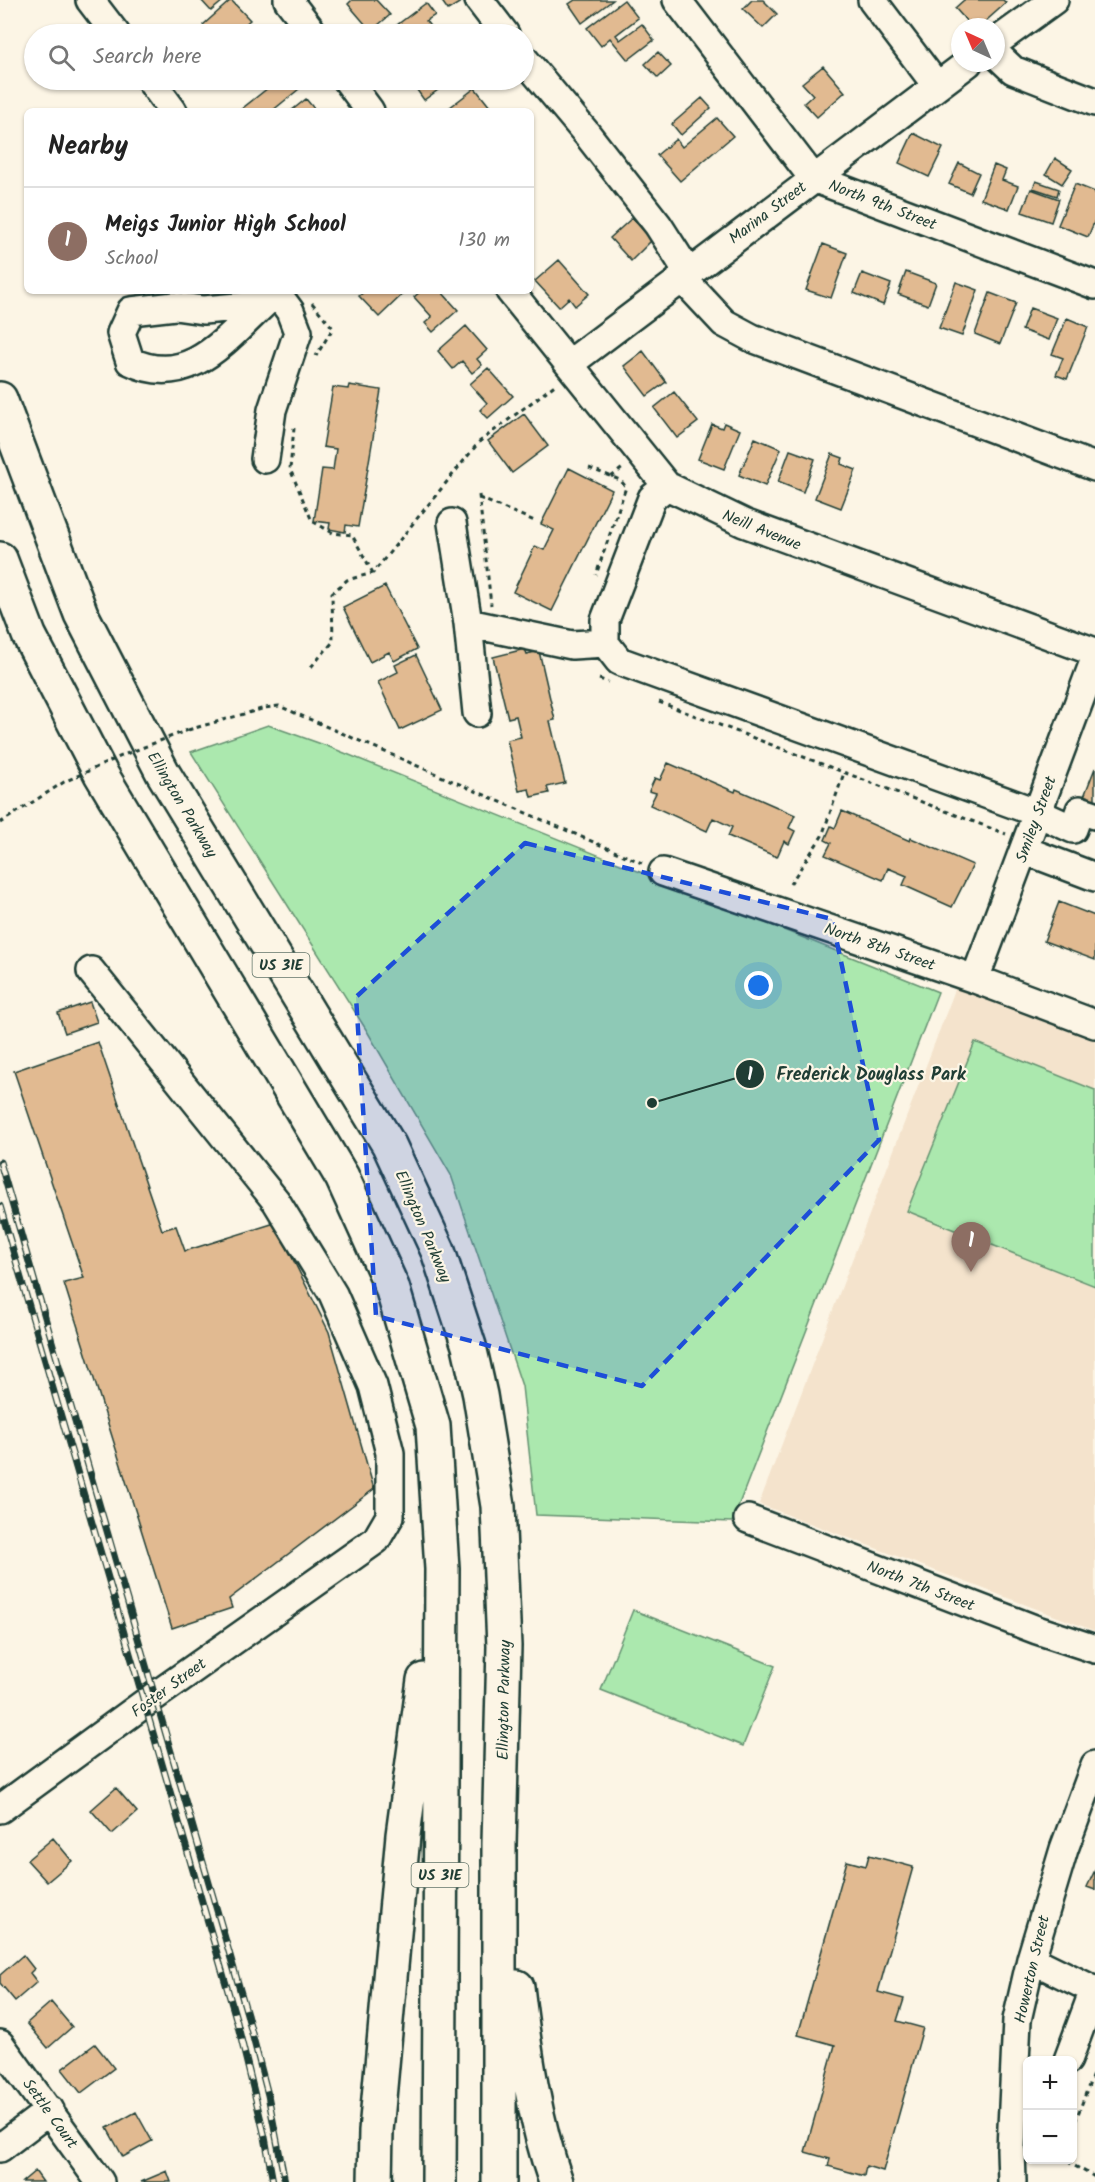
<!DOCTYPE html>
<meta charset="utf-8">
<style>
:root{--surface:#fff;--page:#f6f6f6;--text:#222;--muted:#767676;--line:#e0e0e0;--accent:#0f766e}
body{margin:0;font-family:Kalam,sans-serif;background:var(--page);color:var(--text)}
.controls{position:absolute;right:18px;bottom:18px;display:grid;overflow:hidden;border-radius:9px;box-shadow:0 2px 4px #0004}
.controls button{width:54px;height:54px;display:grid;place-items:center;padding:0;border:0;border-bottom:2px solid var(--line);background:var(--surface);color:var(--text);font:30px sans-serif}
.compass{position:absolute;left:951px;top:18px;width:54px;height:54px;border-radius:50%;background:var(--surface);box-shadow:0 2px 4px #0004;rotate:316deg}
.you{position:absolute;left:759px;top:986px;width:21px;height:21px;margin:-15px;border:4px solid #fff;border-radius:50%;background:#1a73e8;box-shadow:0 0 0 9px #1a73e833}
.badge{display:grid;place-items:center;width:39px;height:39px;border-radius:50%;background:var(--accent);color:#fff;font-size:20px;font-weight:700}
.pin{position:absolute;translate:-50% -50px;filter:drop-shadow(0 2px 3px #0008)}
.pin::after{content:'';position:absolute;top:32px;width:21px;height:18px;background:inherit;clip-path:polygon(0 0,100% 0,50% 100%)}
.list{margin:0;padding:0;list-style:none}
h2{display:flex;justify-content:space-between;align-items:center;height:78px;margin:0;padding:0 24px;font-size:26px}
h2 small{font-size:20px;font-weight:400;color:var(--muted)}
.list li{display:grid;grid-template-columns:39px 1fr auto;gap:18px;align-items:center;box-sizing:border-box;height:108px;padding:0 24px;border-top:2px solid var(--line)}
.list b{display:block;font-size:22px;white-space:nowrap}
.list p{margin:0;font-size:20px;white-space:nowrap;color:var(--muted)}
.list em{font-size:20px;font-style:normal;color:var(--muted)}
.icon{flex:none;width:33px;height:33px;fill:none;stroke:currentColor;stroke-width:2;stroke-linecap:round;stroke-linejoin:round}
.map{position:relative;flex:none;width:1095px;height:2182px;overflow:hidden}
.search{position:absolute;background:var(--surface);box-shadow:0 2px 4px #0004;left:24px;top:24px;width:510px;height:66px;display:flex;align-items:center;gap:15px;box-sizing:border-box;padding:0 21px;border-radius:33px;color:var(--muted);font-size:22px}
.panel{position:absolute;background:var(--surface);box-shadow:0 2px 4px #0004;left:24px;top:108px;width:510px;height:186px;border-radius:9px}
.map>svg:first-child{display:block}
.built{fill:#f4e3cc}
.green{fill:#abe8ae;stroke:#659271;stroke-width:1.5}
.building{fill:#e1ba91;stroke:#1f3d34;stroke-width:1.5}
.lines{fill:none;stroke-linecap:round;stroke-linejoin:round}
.minor-casing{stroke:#1f3d34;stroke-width:32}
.highway-casing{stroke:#1f3d34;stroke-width:38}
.path{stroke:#1f3d34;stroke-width:3;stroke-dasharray:4.5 4.5;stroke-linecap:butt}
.minor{stroke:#fcf5e5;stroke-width:27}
.highway{stroke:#fcf5e5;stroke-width:33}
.rail-casing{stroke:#1f3d34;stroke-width:7}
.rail{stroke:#fcf5e5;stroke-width:4.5;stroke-dasharray:14;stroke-linecap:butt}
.path-bridge{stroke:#1f3d34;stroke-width:3;stroke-dasharray:4.5 4.5;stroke-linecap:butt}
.marked{fill:#1d4ed8;fill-opacity:0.2;stroke:#1d4ed8;stroke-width:4.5;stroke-dasharray:12 8;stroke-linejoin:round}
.labels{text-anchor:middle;stroke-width:4.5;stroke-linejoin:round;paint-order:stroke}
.shield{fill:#fcf5e5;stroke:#617469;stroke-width:1.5}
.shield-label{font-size:15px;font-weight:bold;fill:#1f3d34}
.street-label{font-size:16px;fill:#1f3d34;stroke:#fcf5e5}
.leader{fill:none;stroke:#1f3d34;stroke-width:2}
.callout-dot{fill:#1f3d34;stroke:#fcf5e5;stroke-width:2}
.mark-label{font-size:18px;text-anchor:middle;font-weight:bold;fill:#fff}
.callout-label{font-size:18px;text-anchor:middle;font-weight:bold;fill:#1f3d34;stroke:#fcf5e5;stroke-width:4.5;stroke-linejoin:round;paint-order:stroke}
</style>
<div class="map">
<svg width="1095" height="2182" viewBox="0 0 1095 2182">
<rect width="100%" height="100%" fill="#fcf5e5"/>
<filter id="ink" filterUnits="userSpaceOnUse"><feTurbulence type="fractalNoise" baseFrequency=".0167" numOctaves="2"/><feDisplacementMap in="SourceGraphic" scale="12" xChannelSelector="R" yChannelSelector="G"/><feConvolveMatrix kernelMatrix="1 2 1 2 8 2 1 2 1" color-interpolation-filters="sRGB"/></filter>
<g filter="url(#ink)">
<path class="built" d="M956,987L1095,1039V1631L759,1504Z"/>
<path class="green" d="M268,725L327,746L938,992L732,1522L536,1515L522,1386L451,1175L367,1031L191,752Z
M975,1042L1095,1090V1286L907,1211Z
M633,1610L775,1666L743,1746L601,1690Z"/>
<path class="building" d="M201,0H224L211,11Z
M231,0L250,20L234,34H212L203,25Z
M352,0H376L390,15L371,31L348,4Z
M441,0H464L448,10Z
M575,0H613L582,23L569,4Z
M624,0L638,18L616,35L620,40L642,24L654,40L628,60L610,38L601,46L587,28Z
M752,0H763L777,14L763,28L743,9Z
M964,0H1003L1006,3L979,27H972L955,8Z
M426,3L435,15L426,21L432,29L425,34H385Z
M658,52L671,66L658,78L645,64Z
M823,66L845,92L817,117L804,103L813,95L802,83Z
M278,80H291L299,89L272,111H239Z
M410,80H452L424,100Z
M475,88L490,107L486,111H445Z
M702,98L711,108L681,135L672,124Z
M306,99L316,111H291Z
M717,118L733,136L680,181L657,155L676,139L682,147Z
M913,133L943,148L929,177L899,163Z
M1055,158L1072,169L1062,184L1046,174Z
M959,163L979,173L970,193L949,184Z
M994,165L1006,170L1002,180L1018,186L1009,209L981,199Z
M1036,181L1059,189L1057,196L1033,188Z
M1075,184L1095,192V220L1088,237L1058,225Z
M1031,189L1059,199L1051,222L1022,212Z
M632,218L652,240L631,261L610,238Z
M823,244L847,253L831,298L806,290Z
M559,260L589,294L575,306L569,298L559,307L535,281Z
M906,272L936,283L928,305L898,294Z
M862,273L891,284L883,305L854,293Z
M956,282L978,290L962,336L939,328Z
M365,291H406L379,317L359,296Z
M421,291H441L458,310L433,332L425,323L432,317L414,297Z
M990,293L1016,303L1000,344L975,334Z
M1030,308L1057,318L1049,340L1022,330Z
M1067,318L1088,327L1067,379L1056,375L1063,358L1052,354Z
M466,326L487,350L477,359L482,365L472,373L462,361L453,369L438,351Z
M643,351L666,382L647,396L624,366Z
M488,368L513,396L488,418L480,410L487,403L470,384Z
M349,385L381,390L358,527L346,525L345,532L329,529L330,523L314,521L322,469L333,470L336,449L323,447L333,387L348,389Z
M674,392L698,422L677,438L654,408Z
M524,414L548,446L512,473L488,441Z
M724,423L740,430L724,469L698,459L712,424L722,428Z
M755,438L781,449L765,486L739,475Z
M790,450L815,459L803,492L778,482Z
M832,454L843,458L841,464L856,470L841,508L815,498Z
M569,468L612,490L552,611L513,592L535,546L544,550L554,530L541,524Z
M385,586L417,649L394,661L389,652L370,662L343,607Z
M525,649L527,654L539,651L555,720L550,721L565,783L547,787L549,793L531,797L529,789L519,791L507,740L521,737L516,716L508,718L493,657Z
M416,655L442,710L400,730L378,682L398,672L395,665Z
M668,763L735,792L736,789L795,815L789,828L795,831L789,844L784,841L777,857L728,836L732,827L713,818L707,831L650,805L656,793L649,791L655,778L660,780Z
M1095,768V803L1083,799Z
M842,811L910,841L911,838L973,865L952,907L903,885L907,876L888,868L883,880L825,855L831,843L825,840L831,826L835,828Z
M1059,902L1095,916V960L1044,941Z
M90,1002L97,1022L65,1033L58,1013Z
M98,1042L162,1230L176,1226L185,1251L275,1223L329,1332L374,1489L229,1599L232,1608L172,1628L64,1283L84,1278L14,1071Z
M116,1788L137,1812L112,1834L91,1810Z
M53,1838L72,1861L47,1882L27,1860Z
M869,1855L913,1867L878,1992L904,1999L897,2021L923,2028L883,2171L866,2166L864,2176L828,2166L830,2159L805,2152L835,2045L798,2035L847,1861L866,1866Z
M1095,1870V1890L1087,1887Z
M23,1955L34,1969L30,1973L37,1982L15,2001L0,1983V1975Z
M51,2002L72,2027L48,2048L27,2023Z
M95,2044L114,2068L81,2093L62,2069Z
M136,2112L152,2141L123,2157L107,2128Z
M35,2171L43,2182H22Z
M167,2171L171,2182H141Z"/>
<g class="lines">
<g class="minor-casing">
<path id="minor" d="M90,0L116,34
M288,0L314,34
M479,0L505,34
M677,0L813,178L1095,285
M872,0L937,86
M996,42L1054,0
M996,54L1013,70L1095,102
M524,59L587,134L658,225L688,272
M150,80L173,111
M347,80L370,111
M681,277L724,323L752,338L1095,467
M510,291L667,486L744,523L1095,652
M261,305L203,310L175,306L131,311L121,333L130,361C194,393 234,327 278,291
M569,364L968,63
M265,459L272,410L298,332L290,311L276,292
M667,486L652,498L605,620V643L619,661L1038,813L1073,829L1080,810L1095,815
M452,523L468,623L572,645L605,643
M468,623L477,713
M1024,850L1095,877
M663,872L975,979L1095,1024
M975,979L1095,659
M748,1519L1037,1630L1095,1649
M0,1809L145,1703L376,1540L390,1516V1453L373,1386L333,1294L276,1201L91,971
M1031,1959L1094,1990L1068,2060
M0,2044L100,2182
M0,2148L50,2110
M1012,2182L1011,2149L1017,2020L1031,1959L1064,1849L1095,1765"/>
</g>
<g class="highway-casing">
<path id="highway" d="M0,399L81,614L163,773L389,1145L438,1251L469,1346L480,1395L498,1506L504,1646L499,1844V2182
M0,559L29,635L101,774L342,1177L392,1287L433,1426L442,1569L439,2182
M517,1987C525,2054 534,2119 556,2182
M375,2182L376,2131L403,1835L424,1680"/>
</g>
<path class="path" d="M312,303L333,328L316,356
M294,428L290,469L312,521L333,533L352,535L373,573
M589,468L620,480L626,487L596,575
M611,477L624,467
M479,495L491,605
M479,498L537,522
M311,667L333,642L332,593L347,580L373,573L479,442L556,384
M599,679L608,682
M659,702L1006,834
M188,730L265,708L279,706L642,863
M790,884L822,836L844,773
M1072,2130L1095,2069
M1069,2160L1071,2164L1095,2177"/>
<use href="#minor" class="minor"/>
<use href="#highway" class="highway"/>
<g class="rail-casing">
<path id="rail" d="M0,1162L247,2014L268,2095L285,2182
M0,1206L237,2022L265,2137L273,2182"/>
</g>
<use href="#rail" class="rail"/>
<path class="path-bridge" d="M0,823L64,782L126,754L188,730"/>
</g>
</g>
<path class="marked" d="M525,843L832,919L879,1140L642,1386L376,1316L356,997Z"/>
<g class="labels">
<g class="shield">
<rect x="252.5" y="953" width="57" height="24" rx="4.5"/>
<rect x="411.5" y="1863" width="57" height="24" rx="4.5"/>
</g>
<g class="shield-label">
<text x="281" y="970">US 31E</text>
<text x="440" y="1880">US 31E</text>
</g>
<g class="street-label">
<text transform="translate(883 204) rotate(21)" y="6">North 9th Street</text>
<text transform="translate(767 212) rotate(-37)" y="6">Marina Street</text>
<text transform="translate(762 529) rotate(22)" y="6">Neill Avenue</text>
<text transform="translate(183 804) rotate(59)" y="6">Ellington Parkway</text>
<text transform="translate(1035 819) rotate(-70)" y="6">Smiley Street</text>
<text transform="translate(880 946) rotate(19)" y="6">North 8th Street</text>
<text transform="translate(424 1226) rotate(67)" y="6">Ellington Parkway</text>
<text transform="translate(921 1585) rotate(21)" y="6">North 7th Street</text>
<text transform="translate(168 1687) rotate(-36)" y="6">Foster Street</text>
<text transform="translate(503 1700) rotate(-89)" y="6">Ellington Parkway</text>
<text transform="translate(1031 1969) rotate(-77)" y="6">Howerton Street</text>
<text transform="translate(51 2113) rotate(54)" y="6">Settle Court</text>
</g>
</g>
<path class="leader" d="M652 1103L750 1074"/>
<g class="callout-dot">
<circle cx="652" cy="1103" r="6"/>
<circle cx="750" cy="1074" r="15"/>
</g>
<g class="mark-label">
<text x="750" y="1080">1</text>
</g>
<g class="callout-label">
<text x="871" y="1080">Frederick Douglass Park</text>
</g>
</svg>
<div class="controls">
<button>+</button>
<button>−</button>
</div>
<svg class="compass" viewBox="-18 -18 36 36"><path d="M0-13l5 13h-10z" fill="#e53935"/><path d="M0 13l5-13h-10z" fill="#767676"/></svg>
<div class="you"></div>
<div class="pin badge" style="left:971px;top:1272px;background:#8d6e63">1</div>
<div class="search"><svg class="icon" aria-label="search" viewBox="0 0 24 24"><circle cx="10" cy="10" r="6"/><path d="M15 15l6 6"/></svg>Search here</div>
<section class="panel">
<h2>Nearby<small></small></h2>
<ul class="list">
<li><span class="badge" style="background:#8d6e63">1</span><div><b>Meigs Junior High School</b><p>School</p></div><em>130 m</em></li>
</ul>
</section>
</div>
